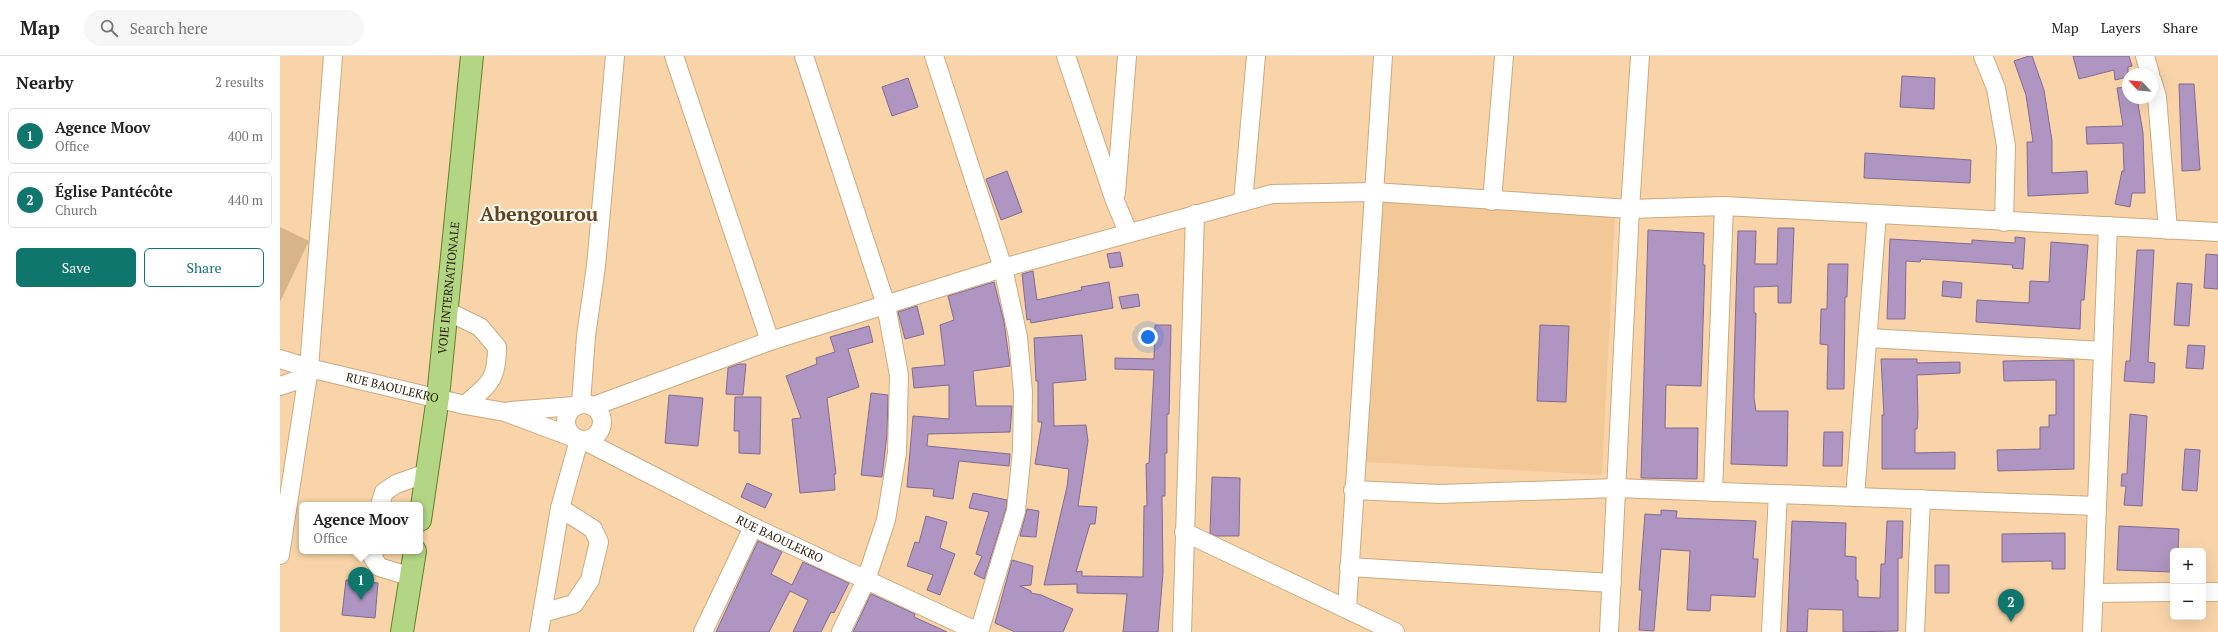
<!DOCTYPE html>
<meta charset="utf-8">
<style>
:root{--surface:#fff;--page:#f6f6f6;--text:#222;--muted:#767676;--line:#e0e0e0;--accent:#0f766e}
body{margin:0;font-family:"PT Serif",serif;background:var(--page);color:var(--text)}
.controls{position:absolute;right:12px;bottom:12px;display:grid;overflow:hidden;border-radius:6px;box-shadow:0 4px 16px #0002}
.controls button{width:36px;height:36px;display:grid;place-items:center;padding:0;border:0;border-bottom:1px solid var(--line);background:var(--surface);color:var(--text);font:20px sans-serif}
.compass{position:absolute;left:1842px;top:12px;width:36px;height:36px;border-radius:50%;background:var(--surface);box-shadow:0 4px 16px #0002;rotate:296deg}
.you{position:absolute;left:868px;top:281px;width:14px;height:14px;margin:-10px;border:3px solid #fff;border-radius:50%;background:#1a73e8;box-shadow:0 0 0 6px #1a73e833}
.badge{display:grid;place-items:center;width:26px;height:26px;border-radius:50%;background:var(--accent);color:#fff;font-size:13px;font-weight:700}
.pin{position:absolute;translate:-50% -33px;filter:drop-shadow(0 1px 2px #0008)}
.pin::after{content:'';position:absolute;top:21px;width:14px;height:12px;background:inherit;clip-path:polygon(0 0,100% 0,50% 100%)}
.popup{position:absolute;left:19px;top:446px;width:124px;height:52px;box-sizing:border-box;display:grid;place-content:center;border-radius:6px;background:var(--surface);filter:drop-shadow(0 1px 3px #0005);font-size:13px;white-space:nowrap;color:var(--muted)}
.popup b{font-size:15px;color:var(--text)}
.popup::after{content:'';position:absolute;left:50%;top:100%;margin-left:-8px;border:8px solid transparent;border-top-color:var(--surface)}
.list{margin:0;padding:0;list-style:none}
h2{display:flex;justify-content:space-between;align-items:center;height:52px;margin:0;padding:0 16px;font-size:17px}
h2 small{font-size:13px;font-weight:400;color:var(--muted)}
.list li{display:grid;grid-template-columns:26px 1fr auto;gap:12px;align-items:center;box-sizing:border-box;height:56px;margin:0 8px 8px;padding:0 8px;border:1px solid var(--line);border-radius:6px}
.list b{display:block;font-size:15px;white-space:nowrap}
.list p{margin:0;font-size:13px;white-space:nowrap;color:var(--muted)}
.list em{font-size:13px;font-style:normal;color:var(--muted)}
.actions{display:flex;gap:8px;padding:12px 16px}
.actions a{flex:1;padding:9px 0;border:1px solid var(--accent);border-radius:6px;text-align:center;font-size:14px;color:var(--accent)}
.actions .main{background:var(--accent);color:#fff}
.icon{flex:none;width:22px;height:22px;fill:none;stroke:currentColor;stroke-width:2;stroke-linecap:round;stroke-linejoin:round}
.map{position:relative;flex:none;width:1938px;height:576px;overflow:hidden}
header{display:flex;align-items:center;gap:24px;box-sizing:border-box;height:56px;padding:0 20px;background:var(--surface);border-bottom:1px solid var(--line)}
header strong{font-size:19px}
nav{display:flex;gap:22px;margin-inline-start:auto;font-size:14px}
.search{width:280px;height:36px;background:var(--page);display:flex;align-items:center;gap:10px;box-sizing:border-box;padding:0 14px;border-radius:22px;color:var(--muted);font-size:15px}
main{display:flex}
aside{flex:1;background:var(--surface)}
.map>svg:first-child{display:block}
.built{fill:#f2c897}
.green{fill:#d8b48a}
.building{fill:#af96c2;stroke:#826a94}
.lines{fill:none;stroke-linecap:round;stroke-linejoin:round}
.minor-casing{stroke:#cca97f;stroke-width:20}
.major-casing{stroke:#618225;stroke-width:24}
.minor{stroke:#fff;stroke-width:18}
.major{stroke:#b3d685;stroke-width:22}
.labels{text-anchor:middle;stroke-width:4;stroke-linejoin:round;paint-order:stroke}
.street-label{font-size:12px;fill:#271a09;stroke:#fffbf7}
.town-label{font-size:20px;font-weight:bold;fill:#62431b;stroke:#fffbf7}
</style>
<header>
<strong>Map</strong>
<div class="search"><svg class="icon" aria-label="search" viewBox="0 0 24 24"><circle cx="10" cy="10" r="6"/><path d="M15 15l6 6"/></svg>Search here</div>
<nav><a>Map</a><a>Layers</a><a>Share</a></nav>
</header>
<main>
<aside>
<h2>Nearby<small>2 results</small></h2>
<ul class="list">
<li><span class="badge">1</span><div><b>Agence Moov</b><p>Office</p></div><em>400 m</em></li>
<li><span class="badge">2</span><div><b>Église Pantécôte</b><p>Church</p></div><em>440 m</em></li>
</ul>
<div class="actions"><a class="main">Save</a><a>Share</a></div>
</aside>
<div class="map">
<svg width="1938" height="576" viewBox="0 0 1938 576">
<rect width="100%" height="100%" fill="#f9d4a9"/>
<path class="built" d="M1096,143L1335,159L1322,419L1084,406Z"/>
<path class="green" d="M0,171L29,185L0,246Z"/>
<path class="building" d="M1749,0H1752L1764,34L1772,85V117L1807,115L1808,137L1748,140L1747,86H1753L1746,39L1734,5Z
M1793,0H1849L1852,10L1848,11V21L1835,24L1834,14L1799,23Z
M1622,20L1655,22L1654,53L1620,51Z
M628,22L638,51L612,60L602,31Z
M1899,28H1914L1920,114L1902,115Z
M1848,31V42H1857L1863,77L1865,137H1852L1850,151L1835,148L1842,115H1844L1843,87L1807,88L1806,71L1843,70L1837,32Z
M1585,97L1691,104L1690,127L1584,122Z
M727,115L742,156L721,164L706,123Z
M1498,172H1514L1511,247H1498V230L1474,231V257H1476L1474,342L1476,355H1508L1507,410L1451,408L1458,175H1476L1475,208H1497Z
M1368,174L1424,177L1423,209H1425L1421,330L1386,329L1385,372H1418L1417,423L1361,422Z
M1735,181L1745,182L1743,213L1732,212L1733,209L1691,206L1641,203L1640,206L1626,205L1625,263H1607L1610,183L1692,188V184L1735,187Z
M1771,186L1808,189L1804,244H1801L1800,273L1696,266L1697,244L1749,247L1750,225L1769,226Z
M1857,194H1874L1868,306L1875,307L1874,327L1844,325L1846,305H1850Z
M840,196L843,210L830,212L827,198Z
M1926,198L1938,199V233L1924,232Z
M1548,208H1568L1567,241H1565L1564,333H1547L1548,289L1540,288L1541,253H1547Z
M753,215L757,244L802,234L801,231L829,226L833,252L751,267L750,263L747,264L742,218Z
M1663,225L1682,227L1681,242L1662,240Z
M714,226L724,266L730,310L693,315L696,350H732L730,376L648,378L647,390L730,398L729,410L679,405L673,443L653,440L654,433L627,431L633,360L669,363V329L634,332L632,312L665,309L660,269L674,264L668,240Z
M1897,227L1912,228L1909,270L1894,269Z
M858,238L860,250L842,253L839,241Z
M637,250L644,278L625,283L618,256Z
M875,269H891L889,358H887V397H885V440H882L883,517L878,576H843L847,538L797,537V528L764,529L787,431L789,413L755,408L762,366H758V325H756L754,282L802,279L806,324L773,327L774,370L806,369L808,385L798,450L817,451L815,468H810L796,516L802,515V520L863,521L864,450H867L866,408L869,407L874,314L835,313V302L874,303Z
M1260,269L1289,270L1286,346L1257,345Z
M589,270L593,286L568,293L579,331L547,342L556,418H554L555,434L520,437L512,363L521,362L506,320L537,308L536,302L555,296L550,281Z
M1908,289L1925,290L1923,313L1906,312Z
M1601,303H1637V307L1680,306V317L1637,319L1638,358L1637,373H1635V397L1675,396V413H1602V359H1604Z
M1794,304V413L1718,415L1717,394L1760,393V371H1769V359H1776V324L1724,325L1723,305Z
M459,308H466L463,339L446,338L448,312Z
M591,337L608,339L607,378L602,421L581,419Z
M389,339L423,342L418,390L385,387Z
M455,341H481L480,398L459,397V375H454Z
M1850,358L1867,360L1862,450L1844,449L1846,430H1841L1842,418H1847Z
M1544,376H1563L1562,410H1543Z
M1905,393L1920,394L1917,435L1902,434Z
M932,421L960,422L959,480H936L930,477Z
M467,427L492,438L485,452L461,441Z
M693,437L727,444L726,453L704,523L694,518L702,500L696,498L709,456L689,452Z
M747,453L759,455L756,481L740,480Z
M1381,454L1397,455L1396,462L1476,465L1473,503H1478L1475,541L1431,539L1430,555L1407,554L1410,495L1381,493L1374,575L1359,574L1362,534H1359L1365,458L1381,459Z
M646,460L667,466L660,492L675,498L660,539L647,534L653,519L627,510L635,486L639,487Z
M1512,465L1566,467L1565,500L1576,501V524H1578V541L1600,542L1601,508H1605L1607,465H1623L1622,502H1618V575L1563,576V554L1528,553L1527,576H1507Z
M1839,470L1899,473L1898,495H1893V516L1837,514Z
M1785,477V513H1772V505L1722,506V478Z
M478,485L502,496L491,518L512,529L523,506L569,527L554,557L551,556L541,576H513L528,544L510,535L489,576H436Z
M732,504L753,510L751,529L740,530L751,535V537L761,539L793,553L783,576H735L715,567Z
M1655,509H1669V537H1655Z
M66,524L98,527L95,562L62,559Z
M591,538L635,558L634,561L667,576H573Z"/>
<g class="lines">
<g class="minor-casing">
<g id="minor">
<path d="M394,0L490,285"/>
<path d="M524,0L606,249L619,319L617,397L606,464L586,524L561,576"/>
<path d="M654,0L723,212L738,281L743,336L742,394L736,455L699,576"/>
<path d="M786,0L835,145L848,176"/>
<path d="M1703,0L1716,32L1726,90L1724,166"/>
<path d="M1865,0L1870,18"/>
<path d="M1872,24L1877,41L1888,174"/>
<path d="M836,137L847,0"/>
<path d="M1212,145L1224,0"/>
<path d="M963,146L976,0"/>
<path d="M167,255L200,271L217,291C217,325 209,328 185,349"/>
<path d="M1588,282L1823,295"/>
<path id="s1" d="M0,303L29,312L185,349L225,356L292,381"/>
<path d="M0,330L27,321"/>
<path d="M301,347L306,280L316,210L335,0"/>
<circle cx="304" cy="366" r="18"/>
<path d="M314,350L490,285L723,212L992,138L1094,136L1350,153L1444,150L1938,176"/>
<path d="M230,355L294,350"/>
<path id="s2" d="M305,385L473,471L698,576"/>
<path d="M1073,434L1160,438L1336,432L1816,450"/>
<path d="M1433,436L1444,150"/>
<path d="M1575,441L1597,158"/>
<path d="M100,449L104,436L116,428L147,417"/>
<path d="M904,476L1115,576"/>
<path d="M94,495L93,502L99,511L132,521"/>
<path d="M0,499L29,312L53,0"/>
<path d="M1069,511L1332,527"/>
<path d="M1923,536H1938"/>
<path d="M1815,537L1893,536"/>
<path d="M1067,552L1103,0"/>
<path d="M262,557L294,548L310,524L319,486L313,473L280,452"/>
<path d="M259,576L280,452L299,384"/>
<path d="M423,576L473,471"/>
<path d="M902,576L915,158"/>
<path d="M1329,576L1350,153L1360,0"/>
<path d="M1491,576L1498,438"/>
<path d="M1635,576L1641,443"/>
<path d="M1812,576L1828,170"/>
</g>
</g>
<g class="major-casing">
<g id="major">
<path id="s3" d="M140,464L158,341L192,0"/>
<path d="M122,576L135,495"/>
</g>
</g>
<use href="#minor" class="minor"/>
<use href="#major" class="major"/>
</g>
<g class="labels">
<g class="street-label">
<text dy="4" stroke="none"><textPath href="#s3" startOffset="234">VOIE INTERNATIONALE</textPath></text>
<text dy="4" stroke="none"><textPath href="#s1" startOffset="116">RUE BAOULEKRO</textPath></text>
<text dy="4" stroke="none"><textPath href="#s2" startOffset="218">RUE BAOULEKRO</textPath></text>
</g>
<g class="town-label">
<text x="259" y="165">Abengourou</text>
</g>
</g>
</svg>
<div class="controls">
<button>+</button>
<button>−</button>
</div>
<svg class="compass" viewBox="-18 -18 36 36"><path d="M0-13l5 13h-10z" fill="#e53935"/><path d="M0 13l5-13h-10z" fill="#767676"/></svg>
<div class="you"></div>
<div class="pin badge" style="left:81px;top:544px">1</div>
<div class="popup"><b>Agence Moov</b>Office</div>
<div class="pin badge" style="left:1731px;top:566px">2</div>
</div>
</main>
